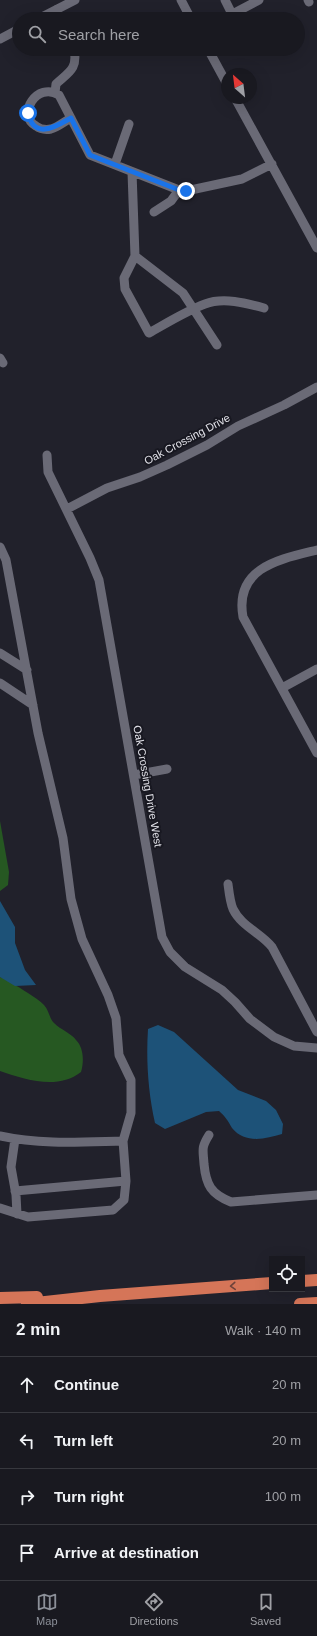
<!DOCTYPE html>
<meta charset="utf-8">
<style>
:root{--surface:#191920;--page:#222229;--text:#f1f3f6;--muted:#9fa0a5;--line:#37383e;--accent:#8c9099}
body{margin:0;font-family:Helvetica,sans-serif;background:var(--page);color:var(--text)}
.controls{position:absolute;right:12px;bottom:12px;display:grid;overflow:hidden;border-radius:0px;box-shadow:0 4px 16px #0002}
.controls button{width:36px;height:36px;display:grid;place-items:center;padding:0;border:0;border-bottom:1px solid var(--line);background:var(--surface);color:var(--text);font:20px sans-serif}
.compass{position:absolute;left:221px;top:68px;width:36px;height:36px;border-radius:50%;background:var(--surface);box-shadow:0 4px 16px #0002;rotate:332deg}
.stop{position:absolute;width:12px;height:12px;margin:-9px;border:3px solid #1a73e8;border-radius:50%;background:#fff}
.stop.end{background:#1a73e8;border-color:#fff;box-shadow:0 1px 4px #0008}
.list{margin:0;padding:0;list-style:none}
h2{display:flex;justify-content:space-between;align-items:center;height:52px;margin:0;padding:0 16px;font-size:17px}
h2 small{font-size:13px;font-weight:400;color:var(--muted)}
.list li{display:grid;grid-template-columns:26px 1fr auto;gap:12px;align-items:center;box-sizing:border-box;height:56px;padding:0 16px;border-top:1px solid var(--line)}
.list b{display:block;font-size:15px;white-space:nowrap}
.list em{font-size:13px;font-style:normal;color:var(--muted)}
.icon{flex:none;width:22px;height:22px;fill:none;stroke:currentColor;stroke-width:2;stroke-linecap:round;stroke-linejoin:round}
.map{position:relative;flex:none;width:317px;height:1304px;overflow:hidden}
.search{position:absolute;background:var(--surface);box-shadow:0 4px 16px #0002;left:12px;right:12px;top:12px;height:44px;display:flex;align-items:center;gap:10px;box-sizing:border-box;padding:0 14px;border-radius:22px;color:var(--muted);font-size:15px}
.sheet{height:276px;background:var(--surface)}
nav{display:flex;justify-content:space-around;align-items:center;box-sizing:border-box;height:56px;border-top:1px solid var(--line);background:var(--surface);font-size:11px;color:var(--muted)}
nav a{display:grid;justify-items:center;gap:2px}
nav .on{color:var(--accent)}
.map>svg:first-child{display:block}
.green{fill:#265822}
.water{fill:#1d5278}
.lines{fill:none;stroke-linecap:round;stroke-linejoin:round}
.minor{stroke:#6a6a76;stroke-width:9}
.highway{stroke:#d57558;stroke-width:12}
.oneway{stroke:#6d423a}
.route{stroke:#1a73e8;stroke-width:5}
.labels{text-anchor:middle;stroke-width:4;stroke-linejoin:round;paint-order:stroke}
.street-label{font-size:11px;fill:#e0e0e7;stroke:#181821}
</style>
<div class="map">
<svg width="317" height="1304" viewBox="0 0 317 1304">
<rect width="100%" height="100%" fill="#21212b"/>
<path class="green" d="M0,821L9,872L8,885L0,891Z
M0,977C6,979 41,1000 44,1005C49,1010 49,1018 54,1023C61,1030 71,1033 76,1040C84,1048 84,1062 81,1072C58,1090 26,1080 0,1071Z"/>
<path class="water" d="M0,901L15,927V943L25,970L36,985L15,986L0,977Z
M158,1025L174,1032L238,1090L266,1101L276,1110L283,1124L282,1134C265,1139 245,1144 232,1128C228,1121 225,1116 219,1111L206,1112L165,1129L155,1123C148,1092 146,1060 148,1029Z"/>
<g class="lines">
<path class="minor" d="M181,0L191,19
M225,0L232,14
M308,0L309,2
M57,9L62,19
M38,19L75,0
M223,19L259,0
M0,39L19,29
M208,49L227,84
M55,93L56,84C69,72 78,69 74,49
M235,98L317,248
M71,118C65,121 58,127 51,129C46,130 40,129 36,126C16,115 37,81 59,95L90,155L179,190L186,191L242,179L272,164
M115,164L129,124
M132,172L135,256L124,278L125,289L149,333C167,323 186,311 205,304C223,297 246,303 264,308
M154,212L171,201L179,190
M135,256L183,293L217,345
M0,358L3,363
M47,455L48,472L90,558L99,580L162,937L170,952L185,967L222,990L235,1002L250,1019L274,1037L294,1046L317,1048
M67,509L107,488L140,477L167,465L207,445L238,426L284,405L317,387
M0,547L6,560L38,733L63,838L71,899L82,939L108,995L116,1018L119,1055L131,1080V1113L123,1141L126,1181L124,1200L113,1210L28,1217L0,1208
M317,550C281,559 234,567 243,617L317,753
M0,653L27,670
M0,683L33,705
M282,688L317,669
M134,775L167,769
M228,884C229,892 230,902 233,909C241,926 261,933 272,947L317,1032
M209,1135C201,1148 203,1149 204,1164C206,1185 211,1194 231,1202L317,1195
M0,1136C41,1145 82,1142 123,1141
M15,1139L11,1167L16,1195L17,1214
M15,1191L126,1181"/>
<path class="highway" d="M302,1281L317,1280
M0,1298L37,1297
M27,1304L100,1296L272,1283
M300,1304L317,1303"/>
</g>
<defs><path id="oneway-chevron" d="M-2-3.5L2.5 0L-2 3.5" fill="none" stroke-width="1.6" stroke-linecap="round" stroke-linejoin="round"/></defs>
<use class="oneway" href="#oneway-chevron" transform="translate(233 1286) rotate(176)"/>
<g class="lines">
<path class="route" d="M28,113C34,140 55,127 71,118L90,155L179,190L186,191"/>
</g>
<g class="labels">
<g class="street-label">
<text transform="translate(187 439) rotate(-28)" y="4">Oak Crossing Drive</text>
<text transform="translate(148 786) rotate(80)" y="4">Oak Crossing Drive West</text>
</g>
</g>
</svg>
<div class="controls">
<button><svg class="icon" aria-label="locate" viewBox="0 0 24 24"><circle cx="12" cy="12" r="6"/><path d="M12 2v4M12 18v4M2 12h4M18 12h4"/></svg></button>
</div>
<svg class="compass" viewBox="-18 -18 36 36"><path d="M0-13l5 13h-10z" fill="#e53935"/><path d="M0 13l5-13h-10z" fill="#9fa0a5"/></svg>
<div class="stop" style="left:28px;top:113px"></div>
<div class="stop end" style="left:186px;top:191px"></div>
<div class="search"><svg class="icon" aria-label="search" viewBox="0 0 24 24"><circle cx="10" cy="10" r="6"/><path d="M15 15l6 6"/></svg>Search here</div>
</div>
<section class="sheet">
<h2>2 min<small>Walk · 140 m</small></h2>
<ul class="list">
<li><svg class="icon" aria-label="ahead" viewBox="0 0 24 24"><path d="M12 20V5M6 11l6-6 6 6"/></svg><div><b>Continue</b></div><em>20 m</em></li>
<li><svg class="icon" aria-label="left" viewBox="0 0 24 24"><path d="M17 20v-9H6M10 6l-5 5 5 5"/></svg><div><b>Turn left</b></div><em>20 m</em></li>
<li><svg class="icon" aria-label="right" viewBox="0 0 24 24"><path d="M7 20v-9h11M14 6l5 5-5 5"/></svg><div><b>Turn right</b></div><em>100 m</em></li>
<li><svg class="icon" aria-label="arrive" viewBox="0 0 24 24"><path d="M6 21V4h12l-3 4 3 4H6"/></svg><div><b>Arrive at destination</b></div></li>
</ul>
</section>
<nav>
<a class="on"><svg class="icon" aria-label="map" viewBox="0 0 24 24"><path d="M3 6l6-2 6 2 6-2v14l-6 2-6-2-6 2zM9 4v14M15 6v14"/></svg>Map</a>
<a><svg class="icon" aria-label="directions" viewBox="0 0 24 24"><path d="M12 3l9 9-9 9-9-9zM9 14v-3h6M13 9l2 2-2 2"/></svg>Directions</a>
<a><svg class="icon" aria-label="saved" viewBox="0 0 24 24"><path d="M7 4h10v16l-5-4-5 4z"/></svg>Saved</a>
</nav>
